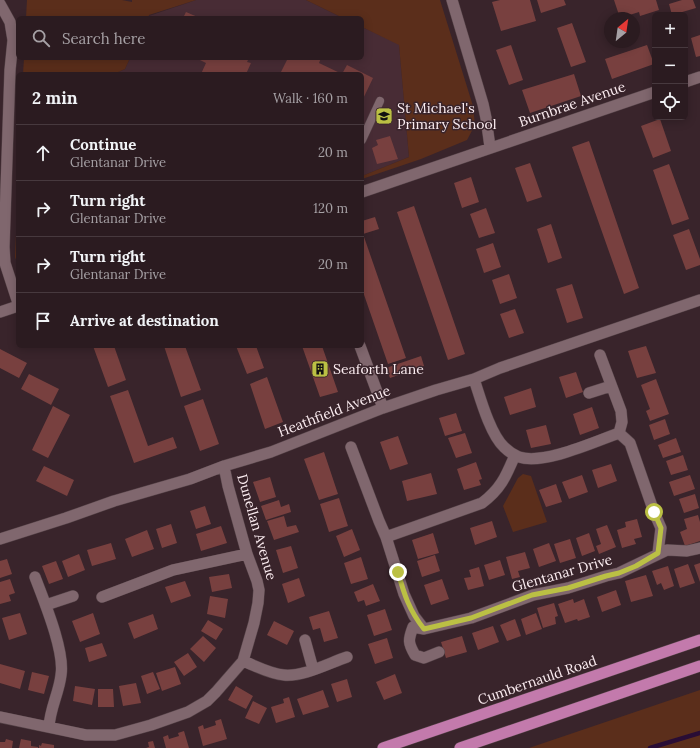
<!DOCTYPE html>
<meta charset="utf-8">
<style>
:root{--surface:#2b1b20;--page:#332429;--text:#f1f3f6;--muted:#a6a1a5;--line:#47393e}
body{margin:0;font-family:Lora,serif;background:var(--page);color:var(--text)}
.controls{position:absolute;right:12px;top:12px;display:grid;overflow:hidden;border-radius:6px;box-shadow:0 2px 10px #0003}
.controls button{width:36px;height:36px;display:grid;place-items:center;padding:0;border:0;border-bottom:1px solid var(--line);background:var(--surface);color:var(--text);font:20px sans-serif}
.compass{position:absolute;left:604px;top:12px;width:36px;height:36px;border-radius:50%;background:var(--surface);box-shadow:0 2px 10px #0003;rotate:29deg}
.stop{position:absolute;width:12px;height:12px;margin:-9px;border:3px solid #bbc044;border-radius:50%;background:#fff}
.stop.end{background:#bbc044;border-color:#fff;box-shadow:0 1px 4px #0008}
.list{margin:0;padding:0;list-style:none}
h2{display:flex;justify-content:space-between;align-items:center;height:52px;margin:0;padding:0 16px;font-size:17px}
h2 small{font-size:13px;font-weight:400;color:var(--muted)}
.list li{display:grid;grid-template-columns:26px 1fr auto;gap:12px;align-items:center;box-sizing:border-box;height:56px;padding:0 16px;border-top:1px solid var(--line)}
.list b{display:block;font-size:15px;white-space:nowrap}
.list p{margin:0;font-size:13px;white-space:nowrap;color:var(--muted)}
.list em{font-size:13px;font-style:normal;color:var(--muted)}
.icon{flex:none;width:22px;height:22px;fill:none;stroke:currentColor;stroke-width:2;stroke-linecap:round;stroke-linejoin:round}
.map{position:relative;flex:none;width:700px;height:748px;overflow:hidden}
.search{position:absolute;background:var(--surface);box-shadow:0 2px 10px #0003;left:16px;top:16px;width:348px;height:44px;display:flex;align-items:center;gap:10px;box-sizing:border-box;padding:0 14px;border-radius:6px;color:var(--muted);font-size:15px}
.panel{position:absolute;background:var(--surface);box-shadow:0 2px 10px #0003;left:16px;top:72px;width:348px;height:276px;border-radius:6px}
.map>svg:first-child{display:block}
.built{fill:#482c35}
.green{fill:#5b2e1b}
.lines{fill:none;stroke-linecap:round;stroke-linejoin:round}
.stream{stroke:#290d35;stroke-width:4.5}
.building{fill:#78403f}
.service-casing{stroke:#554348;stroke-width:9}
.minor-casing{stroke:#554348;stroke-width:12}
.primary-casing{stroke:#554348;stroke-width:12}
.service{stroke:#80676e;stroke-width:8}
.minor{stroke:#80676e;stroke-width:11}
.primary{stroke:#c37aac;stroke-width:11}
.route{stroke:#bbc044;stroke-width:5}
.labels{text-anchor:middle;stroke-width:3;stroke-linejoin:round;paint-order:stroke}
.street-label{font-size:14px;fill:#fbecf0;stroke:#39242b}
.poi-label{font-size:14px;fill:#fbecf0;stroke:#39242b;text-anchor:start}
</style>
<div class="map">
<svg width="700" height="748" viewBox="0 0 700 748">
<rect width="100%" height="100%" fill="#39242b"/>
<path class="built" d="M196,0H306L343,18H148L149,16Z
M362,27L399,44L409,157L362,176V74H114L125,69L130,58H362Z"/>
<path class="green" d="M27,0H122L132,2V0H196L149,15L148,18H26Z
M306,0H440L473,106L475,125L467,140L421,159L362,179V176L409,157L399,45L362,27V18H343Z
M24,58H130L125,69L114,74H23Z
M18,189V265L15,257Z
M523,474L531,476L547,522L513,532L503,506L518,478Z
M700,690V748H529Z"/>
<g class="lines">
<path class="stream" d="M650,748L700,733"/>
</g>
<path class="building" d="M500,0H530L536,21L501,31L492,2Z
M537,0H564L566,5L541,13Z
M614,0H656L659,10L640,16L639,12L620,18Z
M682,0H693L696,8L672,15L669,4Z
M186,12L200,18H183Z
M572,23L586,62L571,67L557,28Z
M700,35V56L696,57L691,38Z
M511,45L523,80L509,85L496,50Z
M647,45L654,64L612,79L605,59Z
M196,58H249L247,62L251,63L246,74H201L206,63Z
M288,58H321L319,63L342,74H280Z
M347,65L373,78L362,101V74H342Z
M574,74L581,96L530,113L522,90Z
M660,119L671,151L653,158L641,126Z
M390,136L398,159L377,164L372,148L378,145L376,140Z
M589,141L639,288L624,294L572,147Z
M530,163L542,197L527,202L515,168Z
M669,164L689,219L672,225L653,170Z
M471,177L479,202L462,208L454,183Z
M414,206L465,354L448,360L397,212Z
M486,208L495,233L479,238L470,214Z
M375,217L379,229L363,234L406,358L388,364L362,289V221Z
M551,224L562,258L548,263L537,229Z
M689,229L700,259V265L686,270L673,235Z
M493,243L501,267L484,273L476,249Z
M509,274L517,298L500,304L492,280Z
M572,284L583,318L567,323L556,289Z
M515,309L524,333L509,338L500,314Z
M93,346H114L126,380L108,387Z
M164,346H185L201,390L181,397Z
M236,346H256L264,368L247,374Z
M302,346H322L338,392L320,397Z
M646,346L656,373L637,378L628,351Z
M0,349L27,363L19,378L0,368Z
M421,356L424,366L390,378L386,368Z
M576,372L583,392L566,398L559,377Z
M29,374L59,389L51,405L21,389Z
M267,377L283,422L265,429L250,384Z
M656,379L669,414L650,421L646,411L650,409L641,385Z
M531,388L536,407L510,415L504,397Z
M128,390L148,446L173,437L177,448L134,463L110,396Z
M203,399L219,444L200,451L184,406Z
M53,406L70,415L48,458L32,450Z
M592,407L599,428L580,435L573,414Z
M456,413L462,431L445,436L439,418Z
M665,419L670,434L654,440L649,425Z
M546,425L551,444L531,448L526,430Z
M465,433L472,453L456,458L448,438Z
M398,436L408,464L390,470L380,442Z
M676,438L681,452L663,458L658,445Z
M324,452L338,494L319,500L304,459Z
M683,455L688,470L671,475L666,461Z
M476,462L482,479L479,480L481,485L464,490L457,469Z
M611,464L617,481L598,488L592,470Z
M44,466L74,480L67,496L36,481Z
M431,473L437,494L407,501L402,481Z
M582,475L588,492L569,499L562,482Z
M690,475L695,489L674,496L669,482Z
M270,477L276,497L260,502L253,482Z
M556,484L562,502L546,507L539,490Z
M695,494L699,508L684,513L679,499Z
M339,498L348,526L329,532L320,504Z
M279,500L281,507L289,504L291,512L266,520L261,506Z
M205,506L211,524L196,529L190,511Z
M698,515L700,522V541L685,546L680,532L687,529L684,519Z
M284,516L287,527L296,525L299,532L274,540L267,521Z
M637,519L642,537L634,539L636,544L622,548L617,530L626,527L625,522Z
M492,521L497,537L475,545L470,528Z
M171,524L177,543L162,548L156,529Z
M607,525L616,547L599,554L596,546L601,544L596,529Z
M221,526L227,543L201,551L196,534Z
M352,529L360,550L344,557L336,536Z
M147,530L154,549L132,557L125,539Z
M433,533L439,553L418,559L412,540Z
M589,533L595,551L582,556L576,538Z
M570,539L576,558L560,563L554,544Z
M111,543L116,559L92,566L87,550Z
M549,543L556,561L539,567L533,549Z
M291,546L298,568L283,573L276,550Z
M525,552L530,568L518,571L520,577L512,579L506,557Z
M79,554L85,570L68,577L62,561Z
M435,555L440,571L422,577L417,561Z
M361,557L368,579L351,584L344,563Z
M7,559L12,574L0,578V561Z
M500,560L505,575L489,580L484,565Z
M56,561L63,579L49,584L42,566Z
M700,563V582L694,565Z
M688,564L695,583L680,588L674,569Z
M668,566L674,586L664,590L661,583L657,585L652,571Z
M479,567L484,586L468,590L464,578L471,577L469,570Z
M229,574L232,588L212,592L209,577Z
M646,575L653,596L631,602L625,581Z
M299,578L305,596L288,603L282,584Z
M10,579L15,593L9,595L11,601L0,604V582Z
M442,579L449,599L431,605L424,585Z
M185,581L191,596L171,603L165,587Z
M373,584L380,601L366,606L364,600L358,602L354,592Z
M616,590L621,605L602,612L597,597Z
M210,596L228,599L225,618L207,614Z
M573,599L574,603L584,599L590,617L578,621L577,619L565,623L558,604Z
M554,603L558,616L555,617L556,624L543,628L537,608Z
M385,609L392,630L374,636L367,615Z
M329,611L338,638L324,642L320,628L313,630L309,617Z
M20,613L27,634L9,640L2,618Z
M93,613L100,634L80,642L72,621Z
M536,613L542,629L526,635L521,619Z
M153,614L158,629L134,639L128,623Z
M515,619L521,636L507,641L500,625Z
M208,620L223,629L216,640L201,631Z
M274,621L294,631L287,645L267,635Z
M493,626L499,642L478,650L472,633Z
M203,636L216,648L204,662L190,649Z
M462,636L467,652L446,658L441,642Z
M387,638L393,658L375,664L368,644Z
M102,643L107,656L89,662L85,648Z
M188,653L197,667L184,676L174,662Z
M0,664L25,671L20,689L0,683Z
M175,667L181,684L162,691L156,673Z
M32,672L49,676L44,694L28,690Z
M153,672L160,689L147,694L141,676Z
M395,674L402,693L384,700L376,682Z
M347,679L352,697L337,702L331,684Z
M136,683L141,703L123,706L119,686Z
M75,686L95,689L92,705L73,701Z
M236,686L253,696L246,709L228,700Z
M98,689H113L114,707H98Z
M323,690L329,707L303,715L297,699Z
M289,697L295,717L276,723L271,707L284,703L283,699Z
M253,701L267,708L259,724L245,718Z
M221,719L227,739L203,746L198,727L203,725L204,729L216,725L215,721Z
M184,731L189,748H166L163,737L168,735L169,739L179,736L178,733Z
M6,739L13,741L12,748H0V742H5Z
M21,739L31,741V746L38,747V748H19Z
M153,741L155,748H146L149,747L148,742Z
M42,743L54,745V748H39V745L41,746Z"/>
<g class="lines">
<g class="service-casing">
<path id="service" d="M362,140L380,101"/>
</g>
<g class="minor-casing">
<path id="minor" d="M452,0L483,104L486,118L490,147
M0,4L10,22L13,40L10,70L4,247L5,263L18,303
M685,82L700,77
M362,192L655,92
M0,312L18,306
M360,346L383,408
M474,379C480,397 490,434 504,447C507,450 514,455 519,457C544,465 594,442 619,433L622,422L621,411L600,355
M589,393L611,386
M619,433L630,443L654,512L661,528L658,553
M351,447L379,521L386,537L404,594L414,616L424,629L471,618L533,595L568,588L606,576L619,573L667,550L687,551L700,548
M386,537L482,503C501,489 506,476 515,455
M0,539L66,518L114,501L190,479L224,466L271,452L383,408L436,390L474,379L500,368L700,300
M35,577C44,601 65,651 61,675C59,693 50,708 49,727
M102,597L173,570L247,554
M46,605L73,596
M424,629L413,627C408,640 408,643 415,655L424,658L439,652
M305,640L313,669
M243,661C256,666 270,674 284,675C303,677 329,663 347,657
M0,717L86,735H115L151,725L188,712L207,701L216,692L243,661L254,623L258,603L259,590L257,581L247,554L228,486L224,466"/>
</g>
<g class="primary-casing">
<path id="primary" d="M383,748L700,640
M460,748L700,666"/>
</g>
<use href="#service" class="service"/>
<use href="#minor" class="minor"/>
<use href="#primary" class="primary"/>
</g>
<g class="lines">
<path class="route" d="M398,572C404,594 409,610 424,629L471,618L532,595L568,588L606,576L619,573L636,566L658,553L661,528L654,512"/>
</g>
<defs>
<g id="school-square" transform="scale(0.9)"><rect x="-9" y="-9" width="18" height="18" rx="4" fill="#bbc044" stroke="#39242b"/><path d="M0-5L7-2L0 1L-7-2ZM-4 1L0 2.5L4 1V4Q0 6-4 4Z" fill="#111"/></g>
<g id="building-square" transform="scale(0.9)"><rect x="-9" y="-9" width="18" height="18" rx="4" fill="#bbc044" stroke="#39242b"/><path d="M-4-6H4V6H1V3H-1V6H-4ZM-2.5-4.3h1.7v1.8h-1.7ZM.8-4.3h1.7v1.8H.8ZM-2.5-1h1.7V.8h-1.7ZM.8-1h1.7V.8H.8Z" fill="#111"/></g>
</defs>
<g fill-rule="evenodd">
<use href="#school-square" x="384" y="116"/>
<use href="#building-square" x="320" y="369"/>
</g>
<g class="labels">
<g class="street-label">
<text transform="translate(572 104) rotate(-19)" y="5">Burnbrae Avenue</text>
<text transform="translate(334 411) rotate(-21)" y="5">Heathfield Avenue</text>
<text transform="translate(257 527) rotate(74)" y="5">Dunellan Avenue</text>
<text transform="translate(562 573) rotate(-16)" y="5">Glentanar Drive</text>
<text transform="translate(537 680) rotate(-19)" y="5">Cumbernauld Road</text>
</g>
<g class="poi-label">
<text x="397" y="113">St Michael's<tspan x="397" dy="16">Primary School</tspan></text>
<text x="333" y="374">Seaforth Lane</text>
</g>
</g>
</svg>
<div class="controls">
<button>+</button>
<button>−</button>
<button><svg class="icon" aria-label="locate" viewBox="0 0 24 24"><circle cx="12" cy="12" r="6"/><path d="M12 2v4M12 18v4M2 12h4M18 12h4"/></svg></button>
</div>
<svg class="compass" viewBox="-18 -18 36 36"><path d="M0-13l5 13h-10z" fill="#e53935"/><path d="M0 13l5-13h-10z" fill="#a6a1a5"/></svg>
<div class="stop" style="left:654px;top:512px"></div>
<div class="stop end" style="left:398px;top:572px"></div>
<div class="search"><svg class="icon" aria-label="search" viewBox="0 0 24 24"><circle cx="10" cy="10" r="6"/><path d="M15 15l6 6"/></svg>Search here</div>
<section class="panel">
<h2>2 min<small>Walk · 160 m</small></h2>
<ul class="list">
<li><svg class="icon" aria-label="ahead" viewBox="0 0 24 24"><path d="M12 20V5M6 11l6-6 6 6"/></svg><div><b>Continue</b><p>Glentanar Drive</p></div><em>20 m</em></li>
<li><svg class="icon" aria-label="right" viewBox="0 0 24 24"><path d="M7 20v-9h11M14 6l5 5-5 5"/></svg><div><b>Turn right</b><p>Glentanar Drive</p></div><em>120 m</em></li>
<li><svg class="icon" aria-label="right" viewBox="0 0 24 24"><path d="M7 20v-9h11M14 6l5 5-5 5"/></svg><div><b>Turn right</b><p>Glentanar Drive</p></div><em>20 m</em></li>
<li><svg class="icon" aria-label="arrive" viewBox="0 0 24 24"><path d="M6 21V4h12l-3 4 3 4H6"/></svg><div><b>Arrive at destination</b></div></li>
</ul>
</section>
</div>
